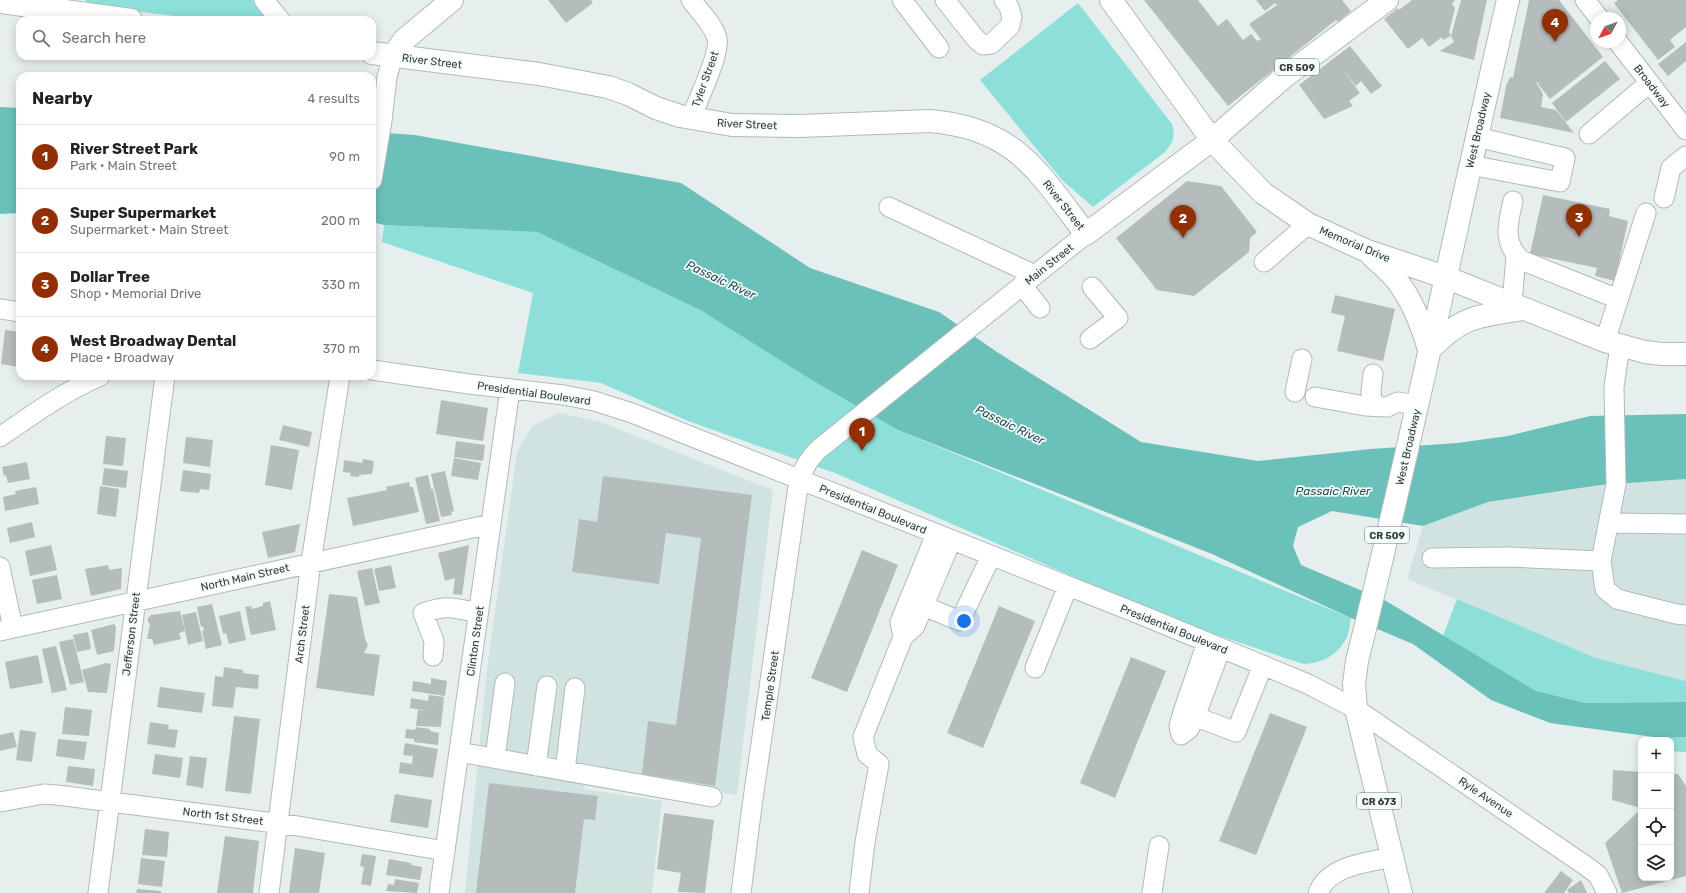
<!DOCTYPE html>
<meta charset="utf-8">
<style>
:root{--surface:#fff;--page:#f2f2f2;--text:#222;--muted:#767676;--line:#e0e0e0;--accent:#942e03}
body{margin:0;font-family:Rubik,sans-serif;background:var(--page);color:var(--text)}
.controls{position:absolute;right:12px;bottom:12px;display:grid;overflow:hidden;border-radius:8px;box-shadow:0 2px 10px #0003}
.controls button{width:36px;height:36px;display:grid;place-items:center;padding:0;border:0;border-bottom:1px solid var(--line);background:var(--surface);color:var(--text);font:20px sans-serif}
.compass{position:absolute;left:1590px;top:12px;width:36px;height:36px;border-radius:50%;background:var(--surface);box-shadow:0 2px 10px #0003;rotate:229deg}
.you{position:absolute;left:964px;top:621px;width:14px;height:14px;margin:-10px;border:3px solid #fff;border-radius:50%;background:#1a73e8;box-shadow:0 0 0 6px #1a73e833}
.badge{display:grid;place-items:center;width:26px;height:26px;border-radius:50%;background:var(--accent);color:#fff;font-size:13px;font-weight:700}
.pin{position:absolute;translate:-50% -33px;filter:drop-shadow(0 1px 2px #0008)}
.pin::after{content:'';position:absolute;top:21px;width:14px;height:12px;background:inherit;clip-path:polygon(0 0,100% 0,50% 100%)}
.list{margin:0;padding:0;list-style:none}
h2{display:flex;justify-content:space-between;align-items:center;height:52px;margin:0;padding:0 16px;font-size:17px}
h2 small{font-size:13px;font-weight:400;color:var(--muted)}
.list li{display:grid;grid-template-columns:26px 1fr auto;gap:12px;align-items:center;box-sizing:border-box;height:64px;padding:0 16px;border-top:1px solid var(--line)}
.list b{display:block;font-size:15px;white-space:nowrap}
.list p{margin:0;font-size:13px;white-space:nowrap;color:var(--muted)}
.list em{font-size:13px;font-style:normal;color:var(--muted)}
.icon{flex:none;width:22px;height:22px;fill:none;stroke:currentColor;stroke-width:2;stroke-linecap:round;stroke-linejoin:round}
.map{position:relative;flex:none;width:1686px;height:893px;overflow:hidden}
.search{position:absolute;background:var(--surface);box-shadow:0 2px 10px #0003;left:16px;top:16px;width:360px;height:44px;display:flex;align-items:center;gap:10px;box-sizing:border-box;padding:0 14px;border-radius:12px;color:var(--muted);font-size:15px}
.panel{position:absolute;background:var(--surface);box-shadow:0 2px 10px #0003;left:16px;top:72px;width:360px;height:308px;border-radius:12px}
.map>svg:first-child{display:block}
.built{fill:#d1e3e1}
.green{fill:#8de0d9}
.water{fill:#69c1ba}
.building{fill:#b4bdbc}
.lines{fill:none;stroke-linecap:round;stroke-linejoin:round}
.minor-casing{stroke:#b1bab9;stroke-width:21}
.major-casing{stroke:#b1bab9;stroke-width:24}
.minor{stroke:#fff;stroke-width:19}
.major{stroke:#fff;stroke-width:22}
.labels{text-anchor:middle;stroke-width:3.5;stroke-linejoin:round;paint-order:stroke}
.shield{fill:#f3fdfc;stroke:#6f7474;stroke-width:1}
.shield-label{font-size:10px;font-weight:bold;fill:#363a3a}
.street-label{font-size:11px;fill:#363a3a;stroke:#f3fdfc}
.water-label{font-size:12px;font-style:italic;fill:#244d49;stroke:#f3fdfc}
</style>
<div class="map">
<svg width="1686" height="893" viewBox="0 0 1686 893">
<rect width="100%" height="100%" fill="#e6efee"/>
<path class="built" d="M559,413L598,421L773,490L737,795L586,769L584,789L662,801L652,893H465L487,669L517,452L532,426Z
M1686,479V681L1596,658L1407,579L1423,526L1487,502L1600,485Z"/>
<path class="green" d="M85,0H253L269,20H209L91,6Z
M1078,3L1172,124C1176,137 1173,142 1165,152L1093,207L1062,180L980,80Z
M384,225L537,232L702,311L898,430L1351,618C1350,624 1349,632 1347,637C1337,656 1323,663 1303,664L1175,621L835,473L688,421L601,383L518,373L533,293L382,242Z
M1457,599L1596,658L1686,681V702L1586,703L1536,691L1443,636Z
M1686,737V752L1671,751V740H1660L1661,738Z"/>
<path class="water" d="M0,107L20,108V213L0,214Z
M372,132L415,135L681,183L810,268L939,312L997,352L1141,442L1258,461L1371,449L1457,443L1508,436L1590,416L1686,414V479L1600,485L1488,502L1423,526L1332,511L1298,527L1293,546L1301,565L1386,601L1536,691L1586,703L1686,702V737L1661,738L1550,723L1491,700L1413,644L1351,618L1212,554L898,430L812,380L702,311L537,232L384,225L372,222Z"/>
<path class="building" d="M548,0H591L593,3L566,23Z
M1144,0H1198L1218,26L1227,19L1243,40L1251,34L1257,41L1261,39L1249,24L1277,5L1275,3L1265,11L1256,0H1342L1351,11L1338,22L1336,20L1228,106Z
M1412,0H1455L1452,4L1455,8L1449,32L1451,36L1443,40L1442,37L1429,47L1422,38L1408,49L1384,19L1398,8L1399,10Z
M1461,0H1487L1474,60L1440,51L1454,42L1451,36Z
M1529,0H1559L1603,57L1550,99L1538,84L1543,79L1539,83L1536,82L1543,94L1541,107L1556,110L1574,133L1500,118L1506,86L1510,77L1513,78Z
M1618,0H1686V27L1670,40L1675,47L1658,60L1614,3Z
M1686,42V61L1668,76L1658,64Z
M1350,46L1382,86L1371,94L1361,81L1356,86L1343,70L1360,93L1349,101L1353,106L1324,119L1299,85Z
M1605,61L1620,79L1566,122L1552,103Z
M1187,181L1221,186L1257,232L1250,238L1249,252L1194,296L1157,290L1116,238Z
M1543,195L1610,209L1609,216L1628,221L1615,281L1595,276L1597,268L1530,254Z
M1335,295L1395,309L1383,361L1337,351L1345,316L1331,313Z
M5,330L20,332L19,367L1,364Z
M441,400L488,408L483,441L436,434Z
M283,425L312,432L309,447L279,440Z
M106,436L126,438L123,466L103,464Z
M186,437L213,440L210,467L183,463Z
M456,441L485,445L483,461L454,457Z
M271,445L299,450L292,490L265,485Z
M454,458L481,463L478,480L451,476Z
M363,459L374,461L372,474L359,475V477L350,476L351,473L343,472L344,460L362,463Z
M27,462L30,479L8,483L6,475L4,476L2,467Z
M104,468L128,471L126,488L102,485Z
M183,470L211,474L209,490L200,489L199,493L180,491Z
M445,471L454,511L451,512L452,515L441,517L431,474Z
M428,475L431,489H433L440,521L426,524L415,478Z
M603,476L752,495L715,786L642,774L648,721L676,725L701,538L666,533L659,584L572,572L579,519L597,522Z
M409,482L410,487H413L419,512L353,526L347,498L387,490L386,487Z
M100,486L119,489L116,517L97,514Z
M36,487L39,504L5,511L3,497L16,494L15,491Z
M32,522L35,537L10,543L7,528Z
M300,524L295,552L268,558L262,532Z
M51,545L57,570L30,576L25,551Z
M469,545L462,595L453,594L455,578L445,581L438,553Z
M862,550L898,565L847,692L811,678Z
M108,565L109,570L122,568L121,589L91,596L85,569Z
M391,565L396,588L379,591L374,569Z
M372,568L380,603L365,606L357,571Z
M57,575L62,599L37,604L32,580Z
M329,594L357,597L365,639L368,645L364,653L380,655L374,696L316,688Z
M270,601L276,630L251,635L245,607L251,606L252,609L263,606V603Z
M212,604L222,645L206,649L202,631H204L203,626L201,627L197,607Z
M999,606L1035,621L983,748L947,733Z
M180,611L185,631L179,633L181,639L154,645L152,639H147L150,624L148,622V618L151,615Z
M240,611L246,640L229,644L226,633L223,634L219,616Z
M196,612L203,641L188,645L182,615Z
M114,624L116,627L114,651L97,655L91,630Z
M88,632L91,649L77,652L73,635Z
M73,639L84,682L70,685L59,642Z
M56,646L67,690L52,693L42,649Z
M38,655L43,683L10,689L5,662Z
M1131,657L1166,671L1115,798L1080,783Z
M106,663L111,664L107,693L88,692L82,670Z
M224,667L243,670V673L259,675L258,689L236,687L233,708L212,706L215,676L223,677Z
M431,678L447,681L445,696L412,691L413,681L431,684Z
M160,687L205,693L202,713L157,707Z
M429,695L444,697L441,727L416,726L418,710L429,711L410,708L411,698L428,701Z
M65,707L92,710L89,736L62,734Z
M1270,713L1307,727L1256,855L1219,841Z
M234,716L260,719L251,794L225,791Z
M150,722L169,725L168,729L178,730L175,748L147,744Z
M416,727L430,729V731L439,733L438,745L414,742V739L405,738L406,729L415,730Z
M20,730L36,732L32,762L16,760Z
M13,732L17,747L0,751V735Z
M58,739L87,742L84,760L56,756Z
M405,743L438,749L433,778L399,773L400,762L412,764L413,756L403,755Z
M155,754L183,758L180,778L152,774Z
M190,756L207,758L203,788L186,785Z
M68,766L95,769L93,786L66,782Z
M1613,770L1641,772V808L1612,800Z
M1671,774H1678L1686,786V876L1622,893L1605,843L1641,809V878H1671Z
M489,783L598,796L595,820L584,819L575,893H476Z
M395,794L432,800L428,828L390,822Z
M664,813L714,820L705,893L678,892L681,873L657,869Z
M145,829L169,832L167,857L142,855Z
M225,836L259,841L253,893H217Z
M295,848L325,853L319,893H289Z
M362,854L376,856L371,886L361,884L364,867L360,866Z
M141,858L165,861L162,887L138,884Z
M389,859L411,863V865L422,867L420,880L386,875Z
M1561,871L1573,880L1564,893H1544Z
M395,879L419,883L417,893L386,891L388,884L394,885Z
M1581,880L1587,893H1569L1567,890Z
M137,889L161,891V893H136Z"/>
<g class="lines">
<g class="minor-casing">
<path id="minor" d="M264,0L280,20
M691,0C700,12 713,24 717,38C721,53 697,102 691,118
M902,0L939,48
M945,0L976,39L983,45L991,44L1010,26L1012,17L1009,7L1004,0
M1585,0L1599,18
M1618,42L1686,130
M1589,134L1649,83
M1470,165L1560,182L1565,158L1477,137
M372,180L382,121L387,77L393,56
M1664,198L1671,168L1686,156
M1513,201C1508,223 1502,242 1521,260L1618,299
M889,207L1035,275
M1264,262L1308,224
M1022,285L1040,308
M1512,304L1516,256
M0,309L20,312
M1090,339L1118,318L1092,287
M1605,341L1646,213
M1620,345L1614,387L1616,484L1601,561L1605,589L1617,599L1676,614L1686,615
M372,370L469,384L564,395L594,401L632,413L1144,616L1308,684L1356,709L1586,866L1598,875L1607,893
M1373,374L1371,392L1373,406
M1295,392L1302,359
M1315,397L1365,406L1387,407L1398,402L1417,405
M0,437C33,414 64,392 100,376
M1610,523L1686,524
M1432,558L1509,557L1601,561
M0,567L13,628
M909,600L960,621L991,556
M0,631L491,524
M903,637L900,622L936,534
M1207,642L1183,712L1179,726L1181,735L1189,729L1195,717L1221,648
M433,656L434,641L423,613C448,604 454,608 478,613
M1035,668L1068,586
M1183,712L1236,732L1263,665
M459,752L712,797
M495,758L505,683
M536,766L547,686
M565,771L575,688
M0,802L44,794L57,795L298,826L445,851
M98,893L165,376
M269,893L311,562L340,376
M439,893L510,389
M741,893L752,806L799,480C804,467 809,458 819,449L1086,234
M859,893L865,842L879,764L867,754L863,737L903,637L915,626L951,541
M1152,893L1159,846
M1318,893C1329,865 1367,863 1392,857"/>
</g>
<g class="major-casing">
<path id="major" d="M1111,0L1212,140L1263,193L1308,224L1367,251L1445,277L1605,341L1645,352L1662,354H1686
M0,2L131,20
M372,53L539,74L608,87L628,94L656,108L680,116L732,125L799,126L930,121C1016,128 1038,172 1086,234L1212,140L1284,77L1387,0
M393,56L404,40L452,0
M1372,256C1380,263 1388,270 1395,278C1411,298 1422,325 1429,350
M1429,350C1463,315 1478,316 1524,309
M1401,893L1356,709L1354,684L1357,661C1412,442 1457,220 1508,0"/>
</g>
<use href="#minor" class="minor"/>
<use href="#major" class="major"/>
</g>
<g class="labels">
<g class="shield">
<rect x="1275" y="59" width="44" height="16" rx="3"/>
<rect x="1365" y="527" width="44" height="16" rx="3"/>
<rect x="1357" y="793" width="44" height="16" rx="3"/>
</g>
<g class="shield-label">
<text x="1297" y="71">CR 509</text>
<text x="1387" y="539">CR 509</text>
<text x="1379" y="805">CR 673</text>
</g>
<g class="street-label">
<text transform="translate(432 61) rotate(7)" y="4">River Street</text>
<text transform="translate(705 79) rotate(-70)" y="4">Tyler Street</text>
<text transform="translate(1652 86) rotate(52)" y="4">Broadway</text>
<text transform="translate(747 124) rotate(3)" y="4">River Street</text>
<text transform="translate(1478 130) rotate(-77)" y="4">West Broadway</text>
<text transform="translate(1064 205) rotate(52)" y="4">River Street</text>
<text transform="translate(1355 244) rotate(23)" y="4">Memorial Drive</text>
<text transform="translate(1049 264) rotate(-39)" y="4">Main Street</text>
<text transform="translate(534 393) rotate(8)" y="4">Presidential Boulevard</text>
<text transform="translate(1408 447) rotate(-77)" y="4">West Broadway</text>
<text transform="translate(873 509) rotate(22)" y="4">Presidential Boulevard</text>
<text transform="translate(245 577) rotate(-13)" y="4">North Main Street</text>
<text transform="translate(1174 629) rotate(22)" y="4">Presidential Boulevard</text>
<text transform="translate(131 634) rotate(-83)" y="4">Jefferson Street</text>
<text transform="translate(302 634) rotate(-83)" y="4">Arch Street</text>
<text transform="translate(475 641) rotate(-82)" y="4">Clinton Street</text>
<text transform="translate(770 686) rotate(-82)" y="4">Temple Street</text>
<text transform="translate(1486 797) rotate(34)" y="4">Ryle Avenue</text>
<text transform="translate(223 816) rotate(7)" y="4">North 1st Street</text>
</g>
<g class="water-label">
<text transform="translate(721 280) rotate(25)" y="4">Passaic River</text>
<text transform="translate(1010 425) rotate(26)" y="4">Passaic River</text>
<text x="1333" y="495">Passaic River</text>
</g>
</g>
</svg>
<div class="controls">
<button>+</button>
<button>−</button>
<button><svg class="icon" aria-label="locate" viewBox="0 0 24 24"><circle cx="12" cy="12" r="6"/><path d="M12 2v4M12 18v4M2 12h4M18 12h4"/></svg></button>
<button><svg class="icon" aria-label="layers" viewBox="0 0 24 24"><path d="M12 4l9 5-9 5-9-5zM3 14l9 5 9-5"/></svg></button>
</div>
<svg class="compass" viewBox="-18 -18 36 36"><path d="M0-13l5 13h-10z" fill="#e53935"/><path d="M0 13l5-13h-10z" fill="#767676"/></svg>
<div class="you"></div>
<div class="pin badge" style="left:862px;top:451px">1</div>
<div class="pin badge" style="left:1183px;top:238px">2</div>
<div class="pin badge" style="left:1579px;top:237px">3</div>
<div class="pin badge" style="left:1555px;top:42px">4</div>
<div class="search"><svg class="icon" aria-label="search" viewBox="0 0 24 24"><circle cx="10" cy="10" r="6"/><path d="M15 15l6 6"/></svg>Search here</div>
<section class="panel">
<h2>Nearby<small>4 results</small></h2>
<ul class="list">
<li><span class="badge">1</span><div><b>River Street Park</b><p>Park · Main Street</p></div><em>90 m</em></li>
<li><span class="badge">2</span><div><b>Super Supermarket</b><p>Supermarket · Main Street</p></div><em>200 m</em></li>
<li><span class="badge">3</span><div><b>Dollar Tree</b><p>Shop · Memorial Drive</p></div><em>330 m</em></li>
<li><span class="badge">4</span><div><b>West Broadway Dental</b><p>Place · Broadway</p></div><em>370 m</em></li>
</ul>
</section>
</div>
